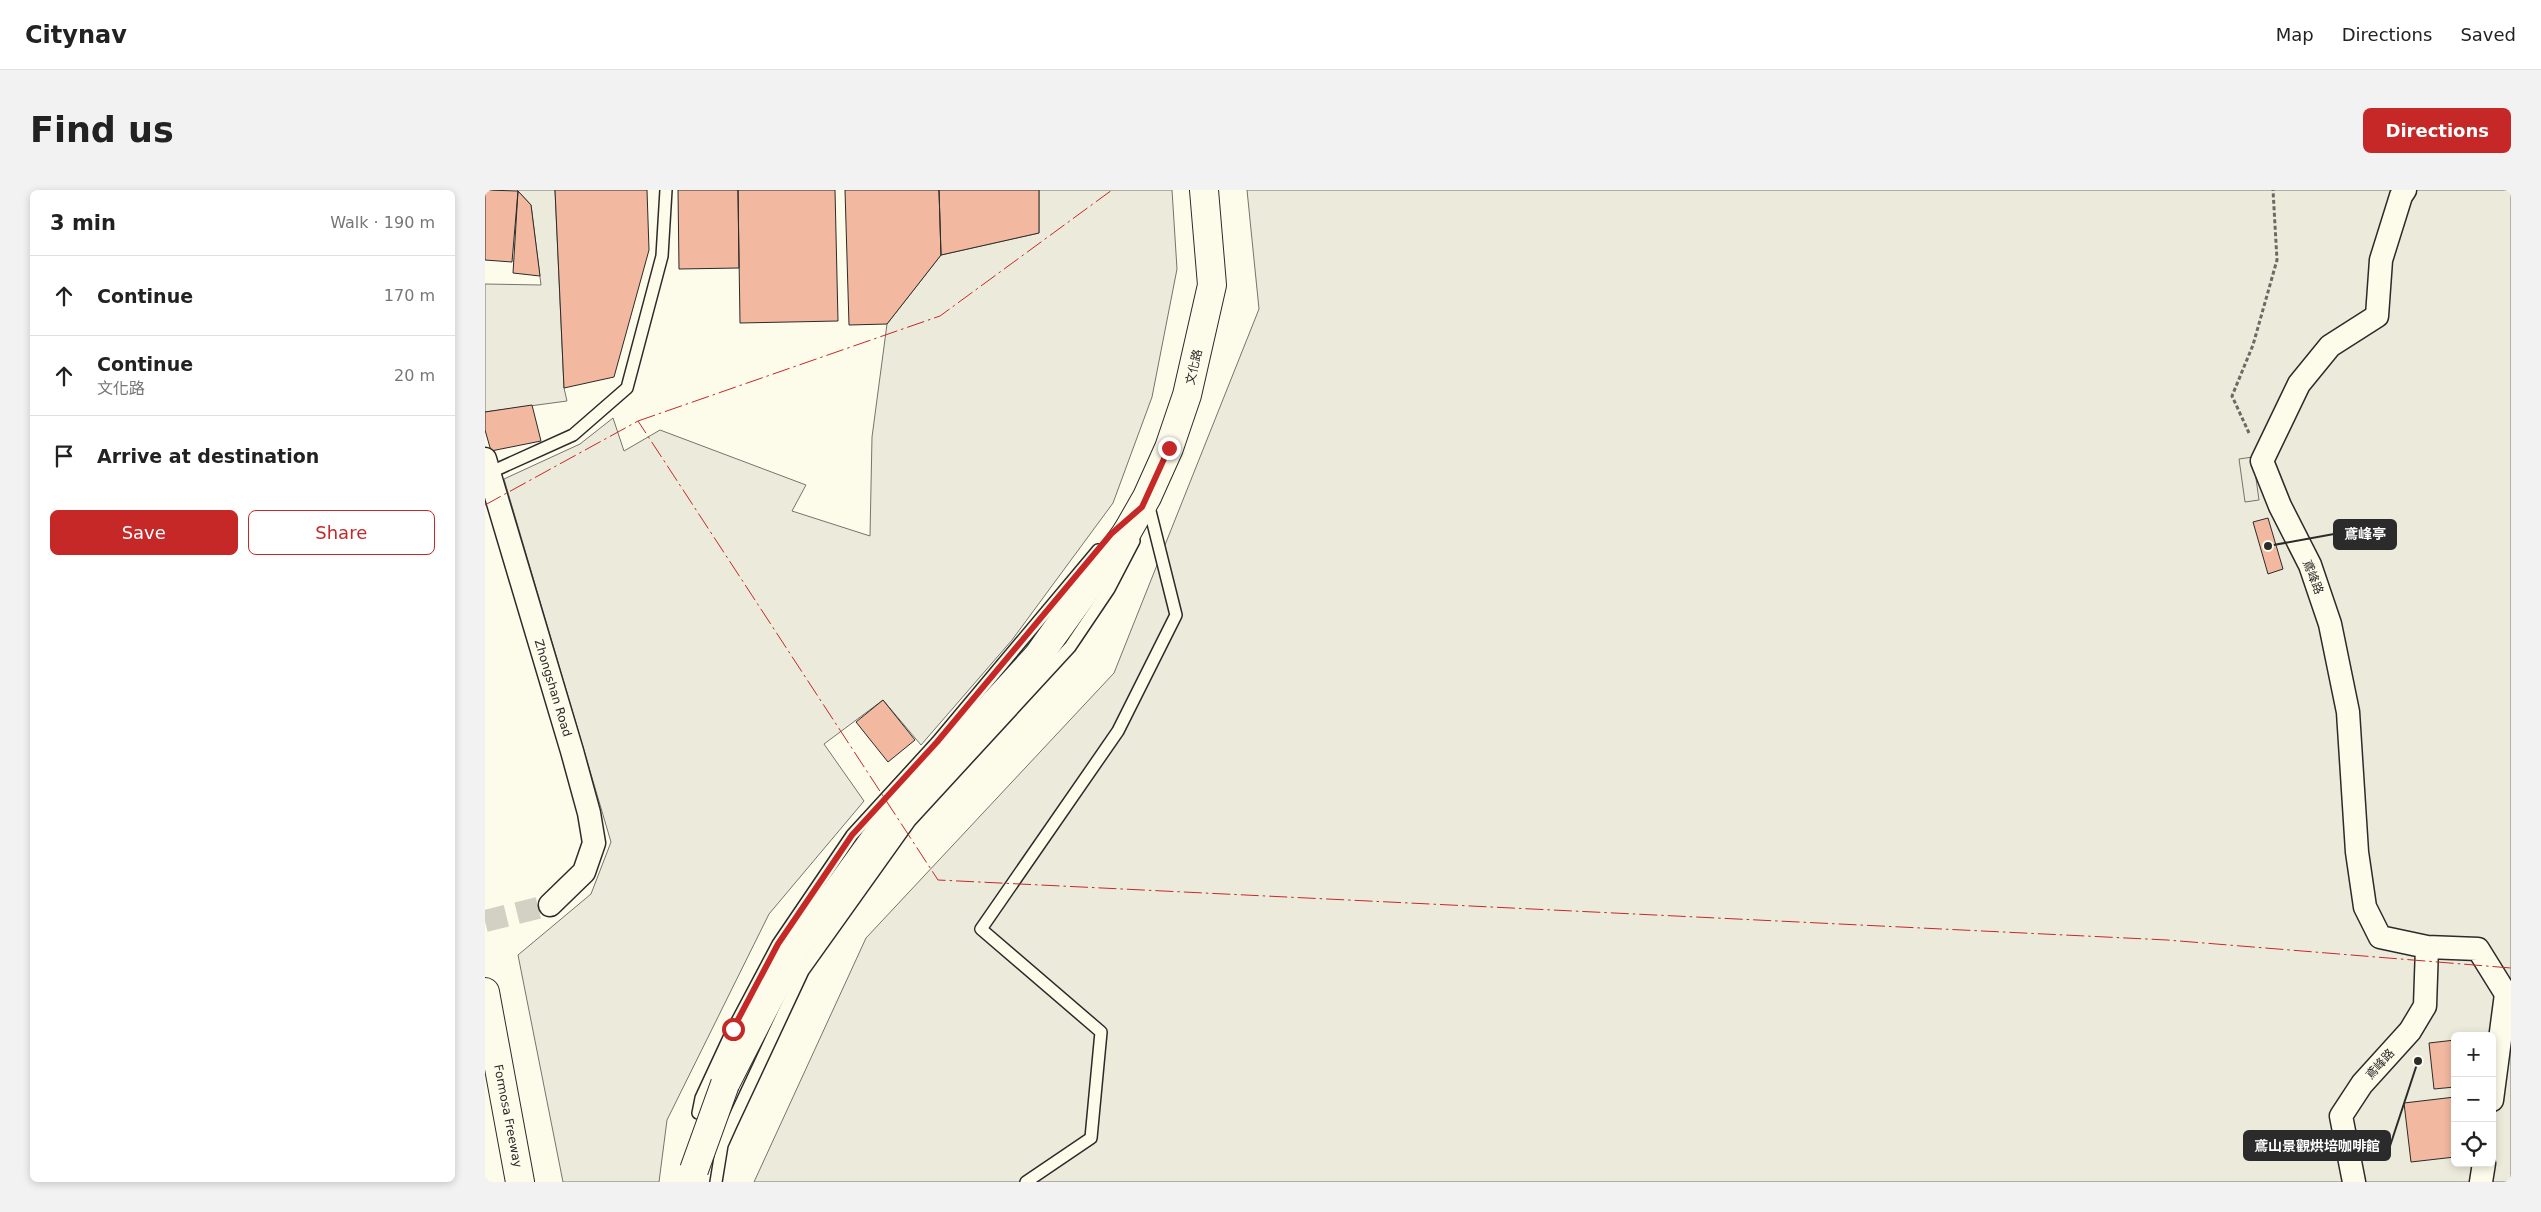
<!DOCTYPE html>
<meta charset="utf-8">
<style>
:root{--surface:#fff;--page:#f2f2f2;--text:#222;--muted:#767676;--line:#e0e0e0;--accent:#c62828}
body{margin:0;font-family:"DejaVu Sans","Noto Sans TC",sans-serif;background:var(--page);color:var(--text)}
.controls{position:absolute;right:15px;bottom:15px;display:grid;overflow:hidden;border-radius:8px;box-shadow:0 2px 8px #0003}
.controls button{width:45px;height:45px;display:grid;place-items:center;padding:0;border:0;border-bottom:1px solid var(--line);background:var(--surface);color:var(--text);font:25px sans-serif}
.stop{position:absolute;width:15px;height:15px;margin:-11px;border:4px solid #c62828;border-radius:50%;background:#fff}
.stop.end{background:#c62828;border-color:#fff;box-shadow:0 1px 5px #0008}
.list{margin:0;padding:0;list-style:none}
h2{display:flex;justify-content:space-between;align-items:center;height:65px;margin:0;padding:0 20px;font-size:21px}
h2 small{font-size:16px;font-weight:400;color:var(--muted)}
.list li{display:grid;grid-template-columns:32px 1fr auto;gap:15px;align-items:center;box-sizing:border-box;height:80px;padding:0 20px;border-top:1px solid var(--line)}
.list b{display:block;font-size:19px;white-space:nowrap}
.list p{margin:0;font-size:16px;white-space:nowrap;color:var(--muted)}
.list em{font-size:16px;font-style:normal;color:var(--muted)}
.actions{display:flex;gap:10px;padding:15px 20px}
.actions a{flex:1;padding:11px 0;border:1px solid var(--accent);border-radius:8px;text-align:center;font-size:18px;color:var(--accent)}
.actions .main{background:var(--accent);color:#fff}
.icon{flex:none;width:28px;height:28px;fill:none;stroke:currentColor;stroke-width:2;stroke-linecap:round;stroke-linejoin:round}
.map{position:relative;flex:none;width:2026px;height:992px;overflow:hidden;border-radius:8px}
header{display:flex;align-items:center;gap:30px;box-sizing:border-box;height:70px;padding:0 25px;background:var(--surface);border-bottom:1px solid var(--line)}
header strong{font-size:24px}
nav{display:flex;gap:28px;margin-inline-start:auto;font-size:18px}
.intro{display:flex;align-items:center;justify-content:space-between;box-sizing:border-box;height:120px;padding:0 30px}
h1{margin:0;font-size:35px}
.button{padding:12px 22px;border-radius:8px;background:var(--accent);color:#fff;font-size:18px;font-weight:700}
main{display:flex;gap:30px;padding:0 30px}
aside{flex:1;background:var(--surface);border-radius:8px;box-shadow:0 2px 8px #0003}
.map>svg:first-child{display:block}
.green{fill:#ecebdb;stroke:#74746e;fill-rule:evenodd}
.parking{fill:#eceadb;stroke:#74746e}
.building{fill:#f2b8a0;stroke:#2b2b2b}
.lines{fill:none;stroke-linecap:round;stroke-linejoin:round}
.street-tunnel{stroke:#d3d1c4;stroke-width:22;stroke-dasharray:22 11;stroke-linecap:butt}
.lane-casing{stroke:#2b2b2b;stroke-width:14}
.street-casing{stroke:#2b2b2b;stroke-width:25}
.secondary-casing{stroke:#2b2b2b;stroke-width:30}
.highway-casing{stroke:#2b2b2b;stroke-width:30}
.path{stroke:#6a6964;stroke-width:3;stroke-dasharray:4 2.5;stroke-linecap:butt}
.lane{stroke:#fdfbea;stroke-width:11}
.street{stroke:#fdfbea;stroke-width:22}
.secondary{stroke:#fdfbea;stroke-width:28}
.highway{stroke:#fdfbea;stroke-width:28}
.highway-bridge-casing{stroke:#2b2b2b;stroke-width:30;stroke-linecap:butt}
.highway-bridge{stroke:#fdfbea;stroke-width:28}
.power{stroke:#c62828;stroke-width:1;stroke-dasharray:18 4 2.5 4;stroke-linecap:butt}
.route{stroke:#c62828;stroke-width:6}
.labels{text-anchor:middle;stroke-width:4;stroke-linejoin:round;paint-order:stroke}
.street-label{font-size:12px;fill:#2b2b2b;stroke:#fdfbea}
.leader{fill:none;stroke:#2b2b2b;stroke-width:2}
.callout-dot{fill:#2b2b2b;stroke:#fdfbea;stroke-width:2}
.callout{fill:#2b2b2b;stroke:#2b2b2b;stroke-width:2}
.callout-label{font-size:14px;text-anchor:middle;font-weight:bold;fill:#fff}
</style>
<header>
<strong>Citynav</strong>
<nav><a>Map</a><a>Directions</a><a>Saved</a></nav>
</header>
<div class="intro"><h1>Find us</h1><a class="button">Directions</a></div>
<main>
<aside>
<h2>3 min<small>Walk · 190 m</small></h2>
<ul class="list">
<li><svg class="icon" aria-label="ahead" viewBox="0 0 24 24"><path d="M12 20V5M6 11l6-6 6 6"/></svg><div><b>Continue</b></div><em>170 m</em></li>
<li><svg class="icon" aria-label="ahead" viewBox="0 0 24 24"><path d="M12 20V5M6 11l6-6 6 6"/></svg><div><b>Continue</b><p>文化路</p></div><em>20 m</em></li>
<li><svg class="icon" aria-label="arrive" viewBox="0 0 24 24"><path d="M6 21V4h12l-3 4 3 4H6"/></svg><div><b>Arrive at destination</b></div></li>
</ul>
<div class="actions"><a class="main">Save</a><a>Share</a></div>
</aside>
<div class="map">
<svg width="2026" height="992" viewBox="0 0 2026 992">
<rect width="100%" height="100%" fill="#fdfbea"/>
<path class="green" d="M32,0H70L79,198L82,211L0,222V94L56,95L46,15Z
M554,0H687L692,79L667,207L628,313L527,450L436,555L398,510L339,554L379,611L284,724L182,930L174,992H78L33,765L106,704L126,652L19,289L95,254L128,228L139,261L175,240L321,295L307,321L385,346L387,247L402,134L456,65L554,43Z
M762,0H2026V992H269L381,748L629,483L774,119ZM1970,846H2007V973H1970Z"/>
<path class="parking" d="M1768,267L1774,310L1760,312L1754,269Z"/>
<path class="building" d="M0,0L33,1L27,72L0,70Z
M70,0H162L164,60L129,187L79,198Z
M193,0H253L254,78L194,79Z
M253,0H350L353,131L255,133Z
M360,0H454L456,65L402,134L364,135Z
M454,0H554V43L456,65Z
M33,1L46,15L55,86L28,83Z
M47,215L56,251L6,261L0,240V222Z
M1783,328L1798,379L1783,384L1768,332Z
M398,510L430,550L403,572L371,532Z
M1970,850V897L1949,899L1944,853Z
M1970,907V967L1926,972L1919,913Z"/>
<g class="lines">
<path class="street-tunnel" d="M0,731L65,715"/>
<g class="lane-casing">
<path id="lane" d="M4,283L88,245L142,198L177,66L181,0
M213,923L216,908L248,839L293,754L367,645L452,552L613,360
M231,992L237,955L246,935L318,781L425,631L585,457L624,399L649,351
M541,992L606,948L616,842L496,739L633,541L691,425L663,313"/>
</g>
<g class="street-casing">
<path id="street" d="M0,269L87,561L104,623L109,653L99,682L65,715
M1942,757L1993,759L2021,804L2007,910
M1869,992L1856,926L1877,894L1925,841L1940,816L1942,757L1895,747L1880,717L1872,662L1863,522L1845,434L1825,375L1795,316L1777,271L1814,194L1845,156L1892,126L1896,70L1916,6L1920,0
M1996,992L1999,973"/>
</g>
<g class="secondary-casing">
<path id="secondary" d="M642,342L662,307L684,258L702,205L727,95L719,0"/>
</g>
<g class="highway-casing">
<path id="highway" d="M0,802L35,992
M240,894L306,765L405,628L553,466L642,342"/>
</g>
<path class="path" d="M1764,243L1747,206L1768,155L1792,70L1788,0"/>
<use href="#lane" class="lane"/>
<use href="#street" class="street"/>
<use href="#secondary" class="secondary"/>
<use href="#highway" class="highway"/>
<g class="highway-bridge-casing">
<path id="highway-bridge" d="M209,980L240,894"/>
</g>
<use href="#highway-bridge" class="highway-bridge"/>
<path class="power" d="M153,231L455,126L627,0
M0,315L153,231L453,690L1682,750L2026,778"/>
</g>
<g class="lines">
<path class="route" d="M248,839L293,754L367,645L452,552L626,344L657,317L684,258"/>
</g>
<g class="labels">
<g class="street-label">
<text transform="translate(709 177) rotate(-77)" y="4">文化路</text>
<text transform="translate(1828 387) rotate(69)" y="4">鳶峰路</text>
<text transform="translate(68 498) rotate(73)" y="4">Zhongshan Road</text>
<text transform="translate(1895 874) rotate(-48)" y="4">鳶峰路</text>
<text transform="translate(23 926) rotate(79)" y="4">Formosa Freeway</text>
</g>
</g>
<path class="leader" d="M1783 356L1849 344M1933 871L1905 956"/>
<g class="callout-dot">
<circle cx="1783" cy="356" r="5"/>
<circle cx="1933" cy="871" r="5"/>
</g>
<g class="callout">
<rect x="1849" y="330" width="62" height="29" rx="5"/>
<rect x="1759" y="941" width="146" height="29" rx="5"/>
</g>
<g class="callout-label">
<text x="1880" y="349">鳶峰亭</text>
<text x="1832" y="961">鳶山景觀烘培咖啡館</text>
</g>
</svg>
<div class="controls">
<button>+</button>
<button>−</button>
<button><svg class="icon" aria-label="locate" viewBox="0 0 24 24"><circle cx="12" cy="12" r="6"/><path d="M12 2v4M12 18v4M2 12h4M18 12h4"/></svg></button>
</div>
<div class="stop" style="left:248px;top:839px"></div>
<div class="stop end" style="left:684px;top:258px"></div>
</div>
</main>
